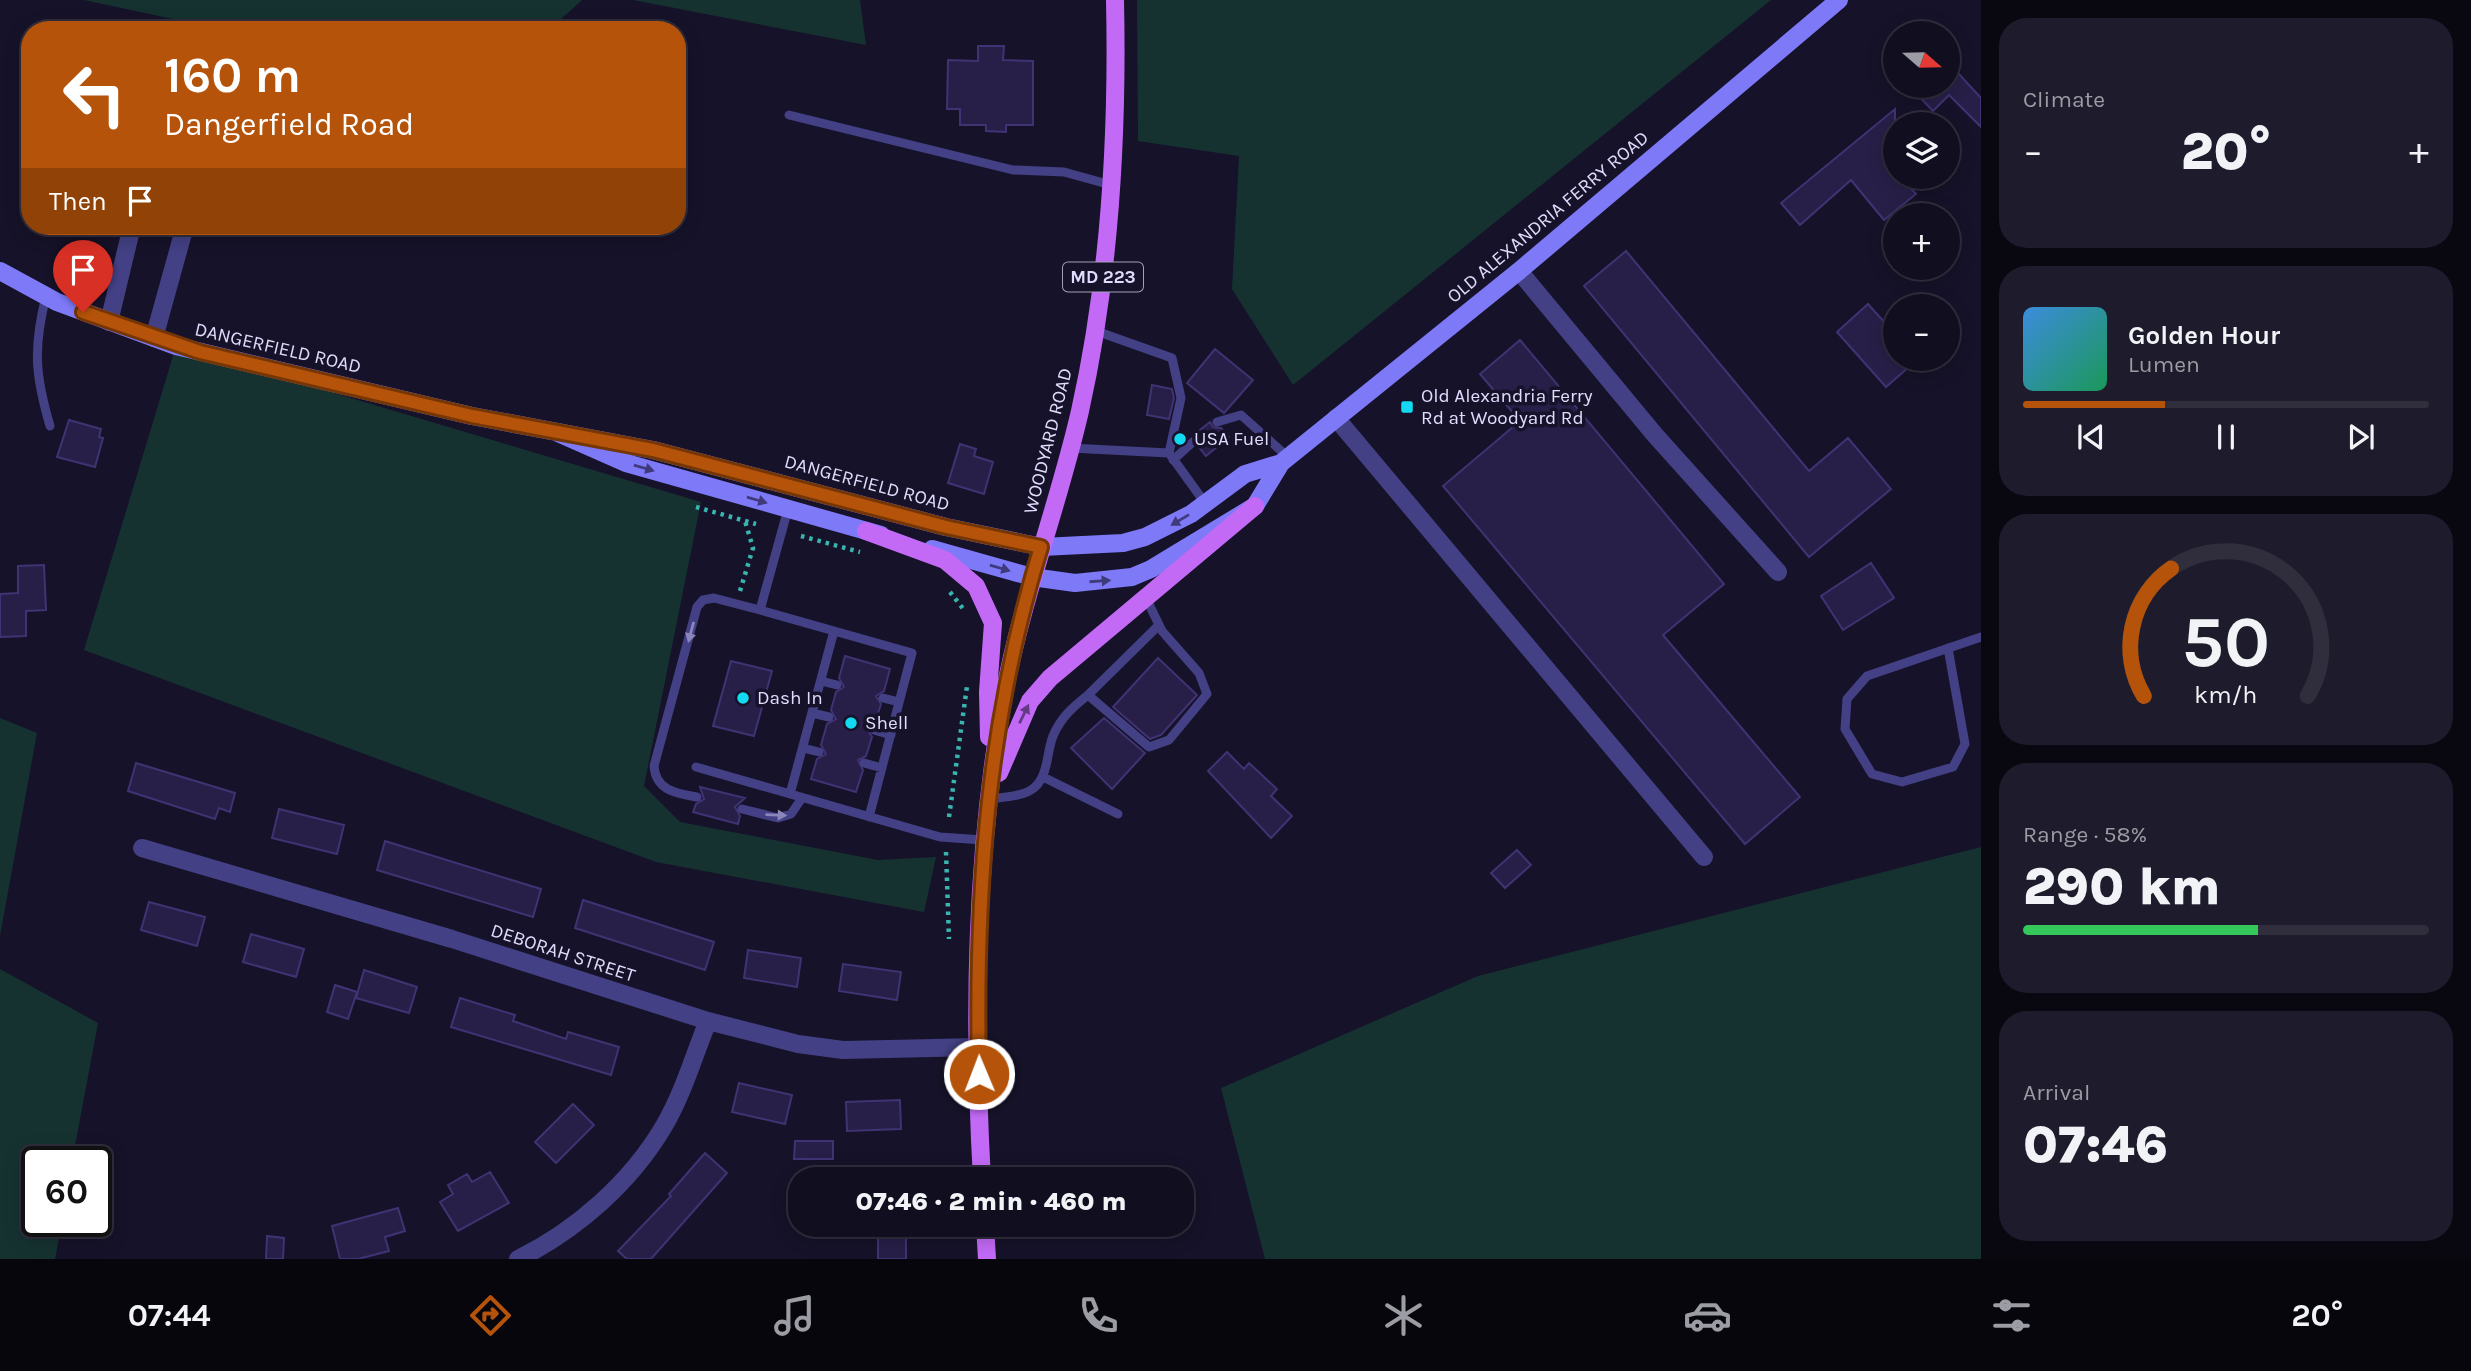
<!DOCTYPE html>
<meta charset="utf-8">
<style>
:root{--surface:#100e1f;--page:#1e1c2c;--text:#f1f3f6;--muted:#9c9ca4;--line:#302e3d;--accent:#b45309}
body{margin:0;font-family:Karla,sans-serif;background:var(--page);color:var(--text);height:100vh;display:flex;flex-direction:column;font-size:26px;white-space:nowrap}
*{box-sizing:border-box;margin:0}
p{font-size:23px;color:var(--muted)}
.icon{flex:none;width:38px;height:38px;fill:none;stroke:currentColor;stroke-width:2;stroke-linecap:round;stroke-linejoin:round}
.map{position:relative;flex:1;overflow:hidden}
.side{display:flex;flex-direction:column;gap:18px;padding:18px;background:#090811;width:490px}
.side>*{flex:none}
.banner{position:absolute;left:21px;top:21px;width:665px;height:214px;border-radius:28px;box-shadow:0 4px 18px #0003,0 0 0 2px var(--line);background:#b45309;color:#fff;overflow:hidden}
.needle{width:46px;rotate:110deg}
.controls{position:absolute;left:1883px;top:21px;display:grid;gap:14px}
.controls a{display:grid;place-items:center;width:77px;height:77px;border-radius:50%;background:var(--surface);box-shadow:0 4px 18px #0003,0 0 0 2px var(--line);font-size:35px}
.speed{position:absolute;left:21px;top:1146px;display:flex;gap:14px;font-size:35px;font-weight:700;text-align:center}
.speed>*{display:grid;place-content:center;width:91px;height:91px;border-radius:50%;background:var(--surface);box-shadow:0 4px 18px #0003,0 0 0 2px var(--line);line-height:1}
.speed .limit{border:4px solid #111;border-radius:10px;background:#fff;color:#111}
.pin{position:absolute;display:grid;place-items:center;width:60px;height:60px;color:#fff;margin:-72px -30px;border-radius:50% 50% 50% 0;rotate:-45deg;box-shadow:0 0 7px #0007}
.pin .icon{rotate:45deg}
.me{position:absolute;width:77px;margin:-38px;rotate:359deg;stroke-linejoin:round;filter:drop-shadow(0 0 5px #0008)}
.turn{display:flex;align-items:center;gap:24px;height:147px;padding:0 28px;font-size:32px}
.turn .icon{width:91px;height:91px;stroke-width:2.5}
.turn b{display:block;font-size:49px;line-height:60px}
.then{display:flex;align-items:center;height:66px;padding:0 28px;background:#0003;gap:14px;font-size:26px}
.big{font-size:52px;font-weight:800;line-height:1.1}
.side .card{flex:1;display:flex;flex-direction:column;justify-content:center;gap:10px;min-width:0;padding:0 24px;border-radius:28px;background:var(--page)}
.side .dial{align-items:center;gap:0}
.dial svg{height:182px;overflow:visible;fill:none;stroke:var(--line);stroke-width:7;stroke-linecap:round;text-anchor:middle}
.dial text{fill:var(--text);stroke:none}
.song{display:flex;align-items:center;gap:21px}
.cover{width:84px;height:84px;border-radius:10px;background:linear-gradient(135deg,hsl(210 70% 55%),hsl(150 70% 35%))}
.played{height:7px;border-radius:4px;background:linear-gradient(90deg,var(--accent) 35%,var(--line) 35%)}
.keys{display:flex;justify-content:space-around;direction:ltr}
.heat{display:flex;justify-content:space-between;align-items:center;font-size:38px;direction:ltr}
.charge{height:10px;border-radius:5px;background:linear-gradient(90deg,#34c759 58%,var(--line) 0)}
.trip{position:absolute;left:788px;top:1167px;width:406px;height:70px;border-radius:28px;background:var(--surface);box-shadow:0 4px 18px #0003,0 0 0 2px var(--line);font-weight:800;line-height:70px;text-align:center}
.tab-bar{display:flex;height:112px;justify-content:space-around;align-items:center;background:#06060c;color:var(--muted)}
.tab-bar .icon{width:49px;height:49px}
.tab-bar .on{color:var(--accent)}
.tab-bar b{font-size:32px;color:var(--text)}
main{display:flex;flex:1;min-height:0}
.map>svg:first-child{display:block}
.green{fill:#153231}
.building{fill:#281f48;stroke:#403373;stroke-width:2}
.lines{fill:none;stroke-linecap:round;stroke-linejoin:round}
.path{stroke:#38b5ae;stroke-width:4.5;stroke-dasharray:3.5 5;stroke-linecap:butt}
.lane{stroke:#434085;stroke-width:9}
.street{stroke:#434085;stroke-width:18}
.secondary{stroke:#7d79f7;stroke-width:18}
.primary{stroke:#c26af6;stroke-width:18}
.oneway{fill:#3f3b7b}
.oneway2{fill:#8a86bb}
.oneway3{fill:#633a85}
.route-casing{stroke:#753606;stroke-width:18}
.route{stroke:#b45309;stroke-width:12}
.poi-dot{fill:#14daf1;stroke:#161229;stroke-width:2.5}
.labels{text-anchor:middle;dominant-baseline:central;stroke-width:7;stroke-linejoin:round;paint-order:stroke}
.shield{fill:#161229;stroke:#a39fbd;stroke-width:2}
.shield-label{font-size:18px;font-weight:bold;fill:#e0dcfd}
.street-label{font-size:19px;fill:#e0dcfd;stroke:#161229}
.poi-label{font-size:19px;fill:#e0dcfd;stroke:#161229;text-anchor:start}
</style>
<main>
<div class="map">
<svg width="1981" height="1259" viewBox="0 0 1981 1259">
<rect width="100%" height="100%" fill="#161229"/>
<path class="green" d="M84,0H582L549,30H224Z
M633,0H860L866,45Z
M1137,0H1771L1293,385L1232,289L1239,156L1138,141Z
M176,346L701,502L644,786L680,822L878,860L936,857L924,912L656,862L84,650Z
M0,718L37,733L0,936Z
M1981,847V1259H1265L1221,1088L1478,976Z
M0,969L98,1023L72,1162H37V1222H62L55,1259H0Z"/>
<path class="building" d="M978,46H1004L1003,60L1033,61V125H1006V132L986,131V125H960V109H947L948,60L978,61Z
M1948,62L1981,98V127L1949,95L1933,111L1909,86H1948Z
M1895,109V148L1886,157L1895,154V177H1901L1916,194L1884,220L1851,180L1800,225L1781,203Z
M1626,251L1809,471L1848,438L1891,489L1809,557L1584,286Z
M1868,304L1895,334V359H1918L1886,387L1837,332Z
M1520,340L1724,584L1663,635L1800,797L1745,844L1443,486L1520,421L1480,374Z
M1215,349L1253,380L1224,413L1187,383Z
M1152,385L1172,389L1174,398L1169,419L1147,415Z
M69,420L101,429L99,437L103,438L95,467L57,457Z
M1210,422L1213,427L1221,428L1229,437L1206,456L1198,446L1200,437L1195,434Z
M960,444L976,449L974,456L993,462L984,494L948,483Z
M1871,563L1894,598L1843,630L1821,596Z
M44,565L46,610L26,611V636L0,637V594L18,593V566Z
M845,656L890,669L884,691L876,696L881,704L875,723L867,729L872,737L866,756L858,760L863,770L856,792L811,779L817,759L826,754L821,745L827,724L836,719L831,710L836,692L844,687L839,678Z
M1158,658L1197,695L1161,735L1150,739L1113,707Z
M731,661L772,671L754,736L713,726Z
M1104,718L1145,753L1112,789L1071,748Z
M1227,752L1244,769L1249,763L1277,789L1271,796L1292,816L1271,838L1208,771Z
M136,763L235,793L230,812L219,808L215,819L128,791Z
M700,787L745,798L735,807L740,816L738,824L693,812L696,804L704,799Z
M279,809L344,825L337,854L272,838Z
M385,841L541,889L533,917L377,870Z
M1517,850L1531,865L1505,888L1491,873Z
M583,900L714,942L705,970L575,928Z
M149,902L205,917L197,946L141,930Z
M251,934L304,949L296,977L243,962Z
M748,950L801,958L797,987L744,978Z
M843,964L901,972L897,1000L839,991Z
M364,970L417,987L409,1013L356,998Z
M335,985L357,992L348,1019L327,1012Z
M460,998L515,1015L513,1021L566,1039L568,1032L619,1047L611,1075L451,1027Z
M739,1083L792,1095L785,1124L732,1112Z
M900,1100L901,1129L847,1131L846,1102Z
M573,1104L594,1125L556,1163L535,1142Z
M795,1141H833V1159H794Z
M705,1153L727,1173L651,1259H627L618,1251L671,1196L669,1194Z
M490,1172L509,1203L458,1231L440,1202L453,1194L448,1185L467,1174L472,1182Z
M398,1208L405,1231L385,1237L389,1251L358,1259H340L332,1226Z
M878,1225H906V1259H878Z
M267,1236L284,1238L283,1259H266Z"/>
<g class="lines">
<path class="path" d="M696,507L756,524
M801,536L860,552
M740,591L753,548L745,521
M950,592L964,610
M949,817L967,686
M946,852L949,939"/>
<path class="lane" d="M789,115L1013,170L1064,172L1111,185
M46,296C33,348 35,375 50,426
M1096,331L1172,358L1181,398L1169,453L1205,503
M1217,422L1241,415L1288,457
M1070,448L1169,453
M1173,460L1194,441
M788,509L760,610L912,653L869,817
M1146,598L1162,631L1199,673L1207,694L1169,740L1149,747L1088,695L1159,625
M1948,648L1965,744L1953,767L1902,782L1872,774L1845,729L1847,699L1867,676L1981,637
M821,681L837,685
M883,698L899,702
M812,713L829,717
M874,730L891,735
M803,748L819,752
M864,763L882,768
M696,767L940,837L983,840
M1043,777L1118,814
M790,794L834,631
M697,797C676,793 656,791 654,766L697,607L703,600L714,598L760,610
M989,799C1002,797 1020,797 1031,790C1049,779 1046,753 1053,736C1061,717 1073,707 1088,695
M742,809L778,818L791,814L802,798"/>
<path class="street" d="M1519,271L1655,435L1778,572
M109,322L132,226
M154,338L185,226
M1336,418L1704,857
M142,848L452,939L708,1021L798,1044L843,1050L978,1047
M518,1259C577,1230 631,1182 664,1126C683,1094 694,1055 708,1021"/>
<path class="secondary" d="M0,271L57,302L176,346L472,416L653,450L946,527L1042,547L1123,543L1145,537L1191,514L1245,474L1281,463
M558,433L626,463L881,535
M932,549L1032,577L1075,583L1132,577L1151,569L1255,506L1281,463L1519,271L1839,0"/>
<path class="primary" d="M866,531L945,560L976,586L993,623L988,692L989,737
M999,773L1030,701L1050,678L1255,506
M982,1180C973,1018 975,855 1004,695C1022,598 1058,507 1080,411C1110,277 1118,138 1115,0
M985,1225L987,1259"/>
</g>
<defs><path id="oneway-solid" d="M-6-.8H1V-3.2L6.5 0L1 3.2V.8H-6Z" transform="scale(1.75)"/></defs>
<g class="oneway">
<use href="#oneway-solid" transform="translate(644 468) rotate(16)"/>
<use href="#oneway-solid" transform="translate(757 500) rotate(16)"/>
<use href="#oneway-solid" transform="translate(1180 520) rotate(149)"/>
<use href="#oneway-solid" transform="translate(1000 568) rotate(16)"/>
<use href="#oneway-solid" transform="translate(1100 581) rotate(-4)"/>
</g>
<g class="oneway2">
<use href="#oneway-solid" transform="translate(691 632) rotate(105)"/>
<use href="#oneway-solid" transform="translate(776 815) rotate(2)"/>
</g>
<use class="oneway3" href="#oneway-solid" transform="translate(1024 714) rotate(-64)"/>
<g class="lines">
<g class="route-casing">
<path id="route" d="M83,312L200,352L472,416L653,450L946,527L1041,547C987,721 975,893 979,1074"/>
</g>
<use href="#route" class="route"/>
</g>
<g class="poi-dot">
<rect x="1400" y="400" width="14" height="14" rx="3.5"/>
<circle cx="1180" cy="439" r="7"/>
<circle cx="743" cy="698" r="7"/>
<circle cx="851" cy="723" r="7"/>
</g>
<g class="labels">
<rect class="shield" x="1063" y="262.5" width="80" height="29" rx="5"/>
<g class="shield-label">
<text x="1103" y="277">MD 223</text>
</g>
<g class="street-label">
<text transform="translate(1548 217) rotate(-40)">OLD ALEXANDRIA FERRY ROAD</text>
<text transform="translate(278 348) rotate(13)">DANGERFIELD ROAD</text>
<text transform="translate(1048 441) rotate(-76)">WOODYARD ROAD</text>
<text transform="translate(867 483) rotate(15)">DANGERFIELD ROAD</text>
<text transform="translate(563 953) rotate(18)">DEBORAH STREET</text>
</g>
<g class="poi-label">
<text x="1421" y="396">Old Alexandria Ferry<tspan x="1421" dy="22">Rd at Woodyard Rd</tspan></text>
<text x="1194" y="439">USA Fuel</text>
<text x="757" y="698">Dash In</text>
<text x="865" y="723">Shell</text>
</g>
</g>
</svg>
<div class="controls">
<a><svg class="needle" viewBox="-14 -14 28 28"><path d="M0-13l5 13h-10z" fill="#e53935"/><path d="M0 13l5-13h-10z" fill="#9c9ca4"/></svg></a>
<a><svg class="icon" aria-label="layers" viewBox="0 0 24 24"><path d="M12 4l9 5-9 5-9-5zM3 14l9 5 9-5"/></svg></a>
<a>+</a>
<a>−</a>
</div>
<div class="speed"><div class="limit">60</div></div>
<div class="pin" style="left:83px;top:312px;background:#d93025"><svg class="icon" aria-label="arrive" viewBox="0 0 24 24"><path d="M6 21V4h12l-3 4 3 4H6"/></svg></div>
<svg class="me" style="left:979px;top:1074px" viewBox="-20 -20 40 40"><circle r="17" fill="#b45309" stroke="#fff" stroke-width="3"/><path d="M0-11L8 9 0 5-8 9z" fill="#fff"/></svg>
<div class="trip">07:46 · 2 min · 460 m</div>
<div class="banner">
<div class="turn"><svg class="icon" aria-label="left" viewBox="0 0 24 24"><path d="M17 20v-9H6M10 6l-5 5 5 5"/></svg><div><b>160 m</b>Dangerfield Road</div></div>
<div class="then">Then<svg class="icon" aria-label="arrive" viewBox="0 0 24 24"><path d="M6 21V4h12l-3 4 3 4H6"/></svg></div>
</div>
</div>
<section class="side">
<div class="card"><p>Climate</p>
<div class="heat"><a>−</a><b class="big">20°</b><a>+</a></div>
</div>
<div class="card">
<div class="song"><i class="cover"></i><div><b>Golden Hour</b><p>Lumen</p></div></div>
<div class="played"></div>
<div class="keys"><svg class="icon" aria-label="previous" viewBox="0 0 24 24"><path d="M18 5L8 12l10 7zM5 5v14"/></svg><svg class="icon" aria-label="pause" viewBox="0 0 24 24"><path d="M8 5v14M16 5v14"/></svg><svg class="icon" aria-label="next" viewBox="0 0 24 24"><path d="M6 5l10 7-10 7zM19 5v14"/></svg></div>
</div>
<div class="card dial"><svg viewBox="0 0 100 80">
<path d="M14 69A42 42 0 1 1 86 69"/>
<path d="M14 69A42 42 0 0 1 26 13" stroke="#b45309"/>
<text x="50" y="56" font-size="32" font-weight="700">50</text>
<text x="50" y="72" font-size="11">km/h</text>
</svg></div>
<div class="card"><p>Range · 58%</p><b class="big">290 km</b><div class="charge"></div></div>
<div class="card"><p>Arrival</p><b class="big">07:46</b></div>
</section>
</main>
<nav class="tab-bar">
<b>07:44</b>
<svg class="icon on" aria-label="directions" viewBox="0 0 24 24"><path d="M12 3l9 9-9 9-9-9zM9 14v-3h6M13 9l2 2-2 2"/></svg>
<svg class="icon" aria-label="music" viewBox="0 0 24 24"><path d="M9 18V5l10-2v13"/><circle cx="6" cy="18" r="3"/><circle cx="16" cy="16" r="3"/></svg>
<svg class="icon" aria-label="phone" viewBox="0 0 24 24"><path d="M5 4h4l2 5-3 2q2 4 5 5l2-3 5 2v4C11 20 4 13 5 4z"/></svg>
<svg class="icon" aria-label="climate" viewBox="0 0 24 24"><path d="M12 3v18M4 7l16 10M4 17L20 7"/></svg>
<svg class="icon" aria-label="car" viewBox="0 0 24 24"><path d="M5 17H2v-5l4-1 3-4h7l3 4 3 1v5h-3M9 17h6M6 11h13"/><circle cx="7" cy="17" r="2"/><circle cx="17" cy="17" r="2"/></svg>
<svg class="icon" aria-label="filters" viewBox="0 0 24 24"><path d="M4 7h16M4 17h16"/><circle cx="9" cy="7" r="2"/><circle cx="15" cy="17" r="2"/></svg>
<b>20°</b>
</nav>
